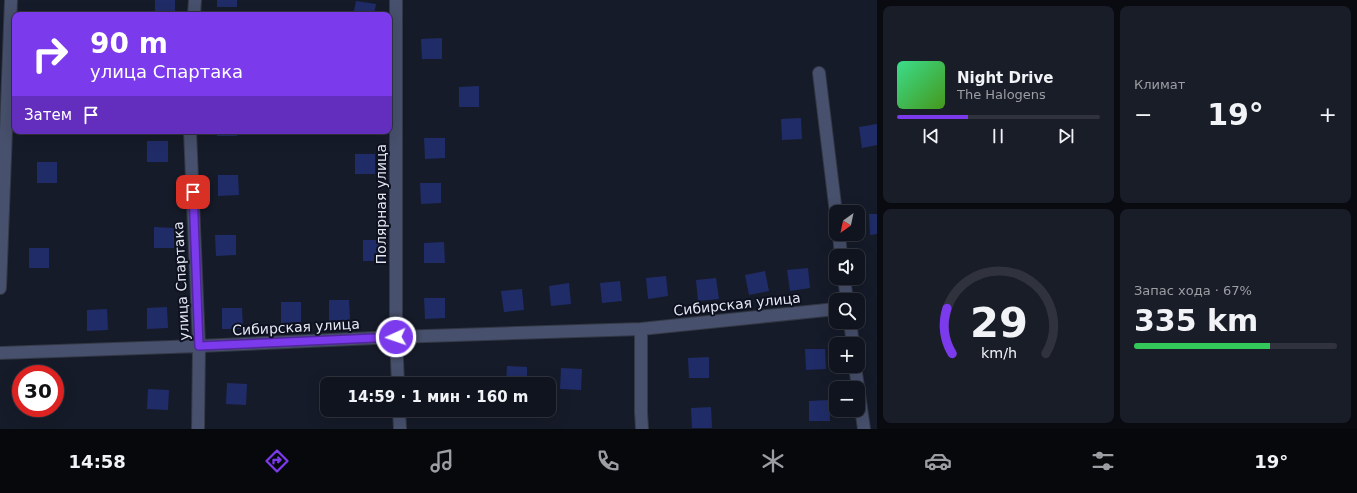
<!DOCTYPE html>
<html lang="ru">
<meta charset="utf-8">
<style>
:root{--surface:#10141f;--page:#191d28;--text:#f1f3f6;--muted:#9c9ea4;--line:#30333d;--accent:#7c3aed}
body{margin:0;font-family:"DejaVu Sans",sans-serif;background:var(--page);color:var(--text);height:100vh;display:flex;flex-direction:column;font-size:15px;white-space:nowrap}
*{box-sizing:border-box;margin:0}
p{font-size:13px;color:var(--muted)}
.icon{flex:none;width:22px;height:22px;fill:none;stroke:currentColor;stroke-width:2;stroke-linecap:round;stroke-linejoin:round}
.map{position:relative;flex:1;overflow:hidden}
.sheet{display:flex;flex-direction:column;gap:6px;padding:6px;background:#090b11;width:480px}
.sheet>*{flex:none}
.banner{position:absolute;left:12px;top:12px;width:380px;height:122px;border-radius:8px;box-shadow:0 4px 16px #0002,0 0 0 1px var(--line);background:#7c3aed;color:#fff;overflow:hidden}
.needle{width:26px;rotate:213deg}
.controls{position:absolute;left:829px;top:205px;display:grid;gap:8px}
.controls a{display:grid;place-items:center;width:36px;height:36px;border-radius:8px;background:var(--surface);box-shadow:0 4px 16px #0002,0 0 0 1px var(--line);font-size:20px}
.speed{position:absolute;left:12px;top:365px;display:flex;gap:8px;font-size:20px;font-weight:700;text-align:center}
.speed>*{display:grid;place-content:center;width:52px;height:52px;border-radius:50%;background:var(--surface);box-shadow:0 4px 16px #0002,0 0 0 1px var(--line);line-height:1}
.speed .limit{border:6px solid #d22;background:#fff;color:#111}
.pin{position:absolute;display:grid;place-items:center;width:34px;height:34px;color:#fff;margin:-17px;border-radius:8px;box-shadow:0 2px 6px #0006}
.me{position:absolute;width:44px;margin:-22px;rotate:267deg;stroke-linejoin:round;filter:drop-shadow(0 0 3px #0008)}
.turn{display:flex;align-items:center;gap:14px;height:84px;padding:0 12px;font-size:18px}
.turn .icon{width:52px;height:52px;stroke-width:2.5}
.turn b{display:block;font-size:28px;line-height:34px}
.then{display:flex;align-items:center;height:38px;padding:0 12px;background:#0003;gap:8px;font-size:15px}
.big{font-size:30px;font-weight:700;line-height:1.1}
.sheet .card{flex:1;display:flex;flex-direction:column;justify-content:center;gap:6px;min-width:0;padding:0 14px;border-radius:8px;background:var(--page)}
.sheet .dial{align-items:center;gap:0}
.dial svg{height:104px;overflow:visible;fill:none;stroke:var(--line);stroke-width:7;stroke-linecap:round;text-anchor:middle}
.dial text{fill:var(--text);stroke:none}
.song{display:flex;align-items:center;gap:12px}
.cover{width:48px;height:48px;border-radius:6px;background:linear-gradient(135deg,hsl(150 70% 55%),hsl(100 70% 35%))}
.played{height:4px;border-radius:2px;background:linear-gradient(90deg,var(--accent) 35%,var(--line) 35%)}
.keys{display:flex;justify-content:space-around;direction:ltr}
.heat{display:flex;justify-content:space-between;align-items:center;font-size:22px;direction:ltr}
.charge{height:6px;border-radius:3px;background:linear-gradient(90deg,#34c759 67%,var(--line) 0)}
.sheet .tiles{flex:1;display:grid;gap:6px;grid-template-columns:repeat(2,1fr)}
.trip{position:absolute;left:320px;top:377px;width:236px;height:40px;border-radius:8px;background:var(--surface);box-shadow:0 4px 16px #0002,0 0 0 1px var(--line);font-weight:700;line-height:40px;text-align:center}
.tab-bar{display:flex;height:64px;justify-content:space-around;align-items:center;background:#06080c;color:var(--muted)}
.tab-bar .icon{width:28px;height:28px}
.tab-bar .selected{color:var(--accent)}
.tab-bar b{font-size:18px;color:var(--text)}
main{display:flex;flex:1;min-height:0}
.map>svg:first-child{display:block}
.building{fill:#202c67}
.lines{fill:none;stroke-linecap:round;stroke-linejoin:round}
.minor-casing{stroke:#333845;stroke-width:14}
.minor{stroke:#47506c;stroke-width:12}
.route-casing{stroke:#51269a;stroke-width:10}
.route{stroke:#7c3aed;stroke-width:7}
.labels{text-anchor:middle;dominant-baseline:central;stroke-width:4;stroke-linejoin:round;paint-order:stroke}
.street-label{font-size:14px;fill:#e4e7f2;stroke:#0d1120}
</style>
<main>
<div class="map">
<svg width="877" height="429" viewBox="0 0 877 429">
<rect width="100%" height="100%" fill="#161b29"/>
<path class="building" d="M155,0H175V12L155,11Z
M217,0H237V7H217Z
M356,1L376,4L374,15H353Z
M442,38V59H422L421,39Z
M479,86V107H459V87Z
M801,118L802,139L782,140L781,119Z
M877,124V145L862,148L859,127Z
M40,131H60V134H40Z
M217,131H237V136H217Z
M424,138H445V158L425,159Z
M147,141H168V162H147Z
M355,154H375V174H355Z
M37,162H57V183H37Z
M218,175H238L239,195L218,196Z
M420,183H441V203L421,204Z
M869,214H877V234L870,235Z
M154,227L174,228V248H154Z
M215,235H236V255L216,256Z
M363,240H383V261H363Z
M444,242L445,263H424V243Z
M29,248H49V268H29Z
M808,268L810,288L790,291L787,270Z
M765,271L769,291L749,295L745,275Z
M666,276L668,296L648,299L646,278Z
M716,278L719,299L698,301L696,280Z
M620,281L622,301L602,303L600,283Z
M569,283L571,304L551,306L549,286Z
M522,289L524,310L504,312L501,291Z
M424,298H445V318L425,319Z
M329,300H349L350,320L329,321Z
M281,302H301V322L281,323Z
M167,307L168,328L147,329V308Z
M222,308H242L243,329H222Z
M107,309L108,330L87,331V310Z
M805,349H825L826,369L806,370Z
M709,357V378H689L688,358Z
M507,366L527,367V384H506Z
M561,368L582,369L581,390L560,389Z
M227,383L247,384L246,405L226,404Z
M148,389L169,390L168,410L147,409Z
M829,400L830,421H809V401Z
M711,407L712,428H692L691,408Z"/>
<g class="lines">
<g class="minor-casing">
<path id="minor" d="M396,0V337L398,384
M194,15L195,0
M819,73L836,213
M190,131L199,346L198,429
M839,234L841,256
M844,278L847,300
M0,288L11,0
M850,322L853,344
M641,329V412L642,429
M0,353L199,346L396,337L641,329L836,309
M855,366L864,429
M399,410L400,429"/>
</g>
<use href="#minor" class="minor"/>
</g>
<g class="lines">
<g class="route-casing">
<path id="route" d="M193,192L199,346L396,337"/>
</g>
<use href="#route" class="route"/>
</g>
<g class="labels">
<g class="street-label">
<text transform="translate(381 204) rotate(-90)">Полярная улица</text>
<text transform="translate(181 281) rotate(-93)">улица Спартака</text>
<text transform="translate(737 304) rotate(-6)">Сибирская улица</text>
<text transform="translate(296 327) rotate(-3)">Сибирская улица</text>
</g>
</g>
</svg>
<div class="controls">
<a><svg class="needle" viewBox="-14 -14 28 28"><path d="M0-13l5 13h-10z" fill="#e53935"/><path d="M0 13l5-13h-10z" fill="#9c9ea4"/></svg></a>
<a><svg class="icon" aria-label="sound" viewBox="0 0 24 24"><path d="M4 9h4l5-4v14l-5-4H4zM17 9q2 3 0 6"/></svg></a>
<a><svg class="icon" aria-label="search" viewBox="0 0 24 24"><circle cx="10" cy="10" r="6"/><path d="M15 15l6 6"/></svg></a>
<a>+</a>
<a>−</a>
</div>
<div class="speed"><div class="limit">30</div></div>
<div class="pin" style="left:193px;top:192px;background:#d93025"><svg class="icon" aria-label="arrive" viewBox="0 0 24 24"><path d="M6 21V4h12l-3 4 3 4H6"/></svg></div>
<svg class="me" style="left:396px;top:337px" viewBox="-20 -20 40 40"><circle r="17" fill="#7c3aed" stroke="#fff" stroke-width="3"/><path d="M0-11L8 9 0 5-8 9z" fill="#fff"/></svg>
<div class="trip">14:59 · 1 мин · 160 m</div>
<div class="banner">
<div class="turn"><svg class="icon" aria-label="right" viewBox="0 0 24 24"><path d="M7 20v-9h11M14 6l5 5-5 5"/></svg><div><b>90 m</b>улица Спартака</div></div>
<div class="then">Затем<svg class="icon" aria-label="arrive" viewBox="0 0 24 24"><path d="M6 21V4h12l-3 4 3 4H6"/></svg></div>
</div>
</div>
<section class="sheet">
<div class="tiles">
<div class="card">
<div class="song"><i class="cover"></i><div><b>Night Drive</b><p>The Halogens</p></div></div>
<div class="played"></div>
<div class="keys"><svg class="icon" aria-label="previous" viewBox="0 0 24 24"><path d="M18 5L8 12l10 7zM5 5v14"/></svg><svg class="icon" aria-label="pause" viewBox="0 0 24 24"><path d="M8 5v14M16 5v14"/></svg><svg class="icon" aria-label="next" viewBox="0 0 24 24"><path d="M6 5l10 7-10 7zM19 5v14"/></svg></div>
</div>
<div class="card"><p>Климат</p>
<div class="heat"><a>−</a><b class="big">19°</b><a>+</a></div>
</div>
<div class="card dial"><svg viewBox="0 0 100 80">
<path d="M14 69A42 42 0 1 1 86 69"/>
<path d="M14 69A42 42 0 0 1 10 34" stroke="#7c3aed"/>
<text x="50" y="56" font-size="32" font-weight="700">29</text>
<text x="50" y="72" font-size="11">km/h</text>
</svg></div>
<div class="card"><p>Запас хода · 67%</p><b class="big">335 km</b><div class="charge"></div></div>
</div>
</section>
</main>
<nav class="tab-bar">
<b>14:58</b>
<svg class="icon selected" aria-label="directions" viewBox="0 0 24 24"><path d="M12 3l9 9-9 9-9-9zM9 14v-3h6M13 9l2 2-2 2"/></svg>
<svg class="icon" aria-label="music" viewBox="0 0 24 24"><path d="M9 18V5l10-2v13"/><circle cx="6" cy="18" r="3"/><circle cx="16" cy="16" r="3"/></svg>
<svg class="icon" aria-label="phone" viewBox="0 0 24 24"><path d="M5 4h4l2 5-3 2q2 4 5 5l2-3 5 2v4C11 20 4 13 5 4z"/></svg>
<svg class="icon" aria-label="climate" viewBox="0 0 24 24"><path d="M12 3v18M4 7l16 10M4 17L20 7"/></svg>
<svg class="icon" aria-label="car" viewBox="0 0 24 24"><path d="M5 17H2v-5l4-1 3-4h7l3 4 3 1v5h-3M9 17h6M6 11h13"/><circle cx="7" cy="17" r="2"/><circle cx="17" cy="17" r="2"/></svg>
<svg class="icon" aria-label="filters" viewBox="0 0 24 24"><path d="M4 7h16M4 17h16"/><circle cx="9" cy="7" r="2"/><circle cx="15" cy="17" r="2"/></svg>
<b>19°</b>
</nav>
